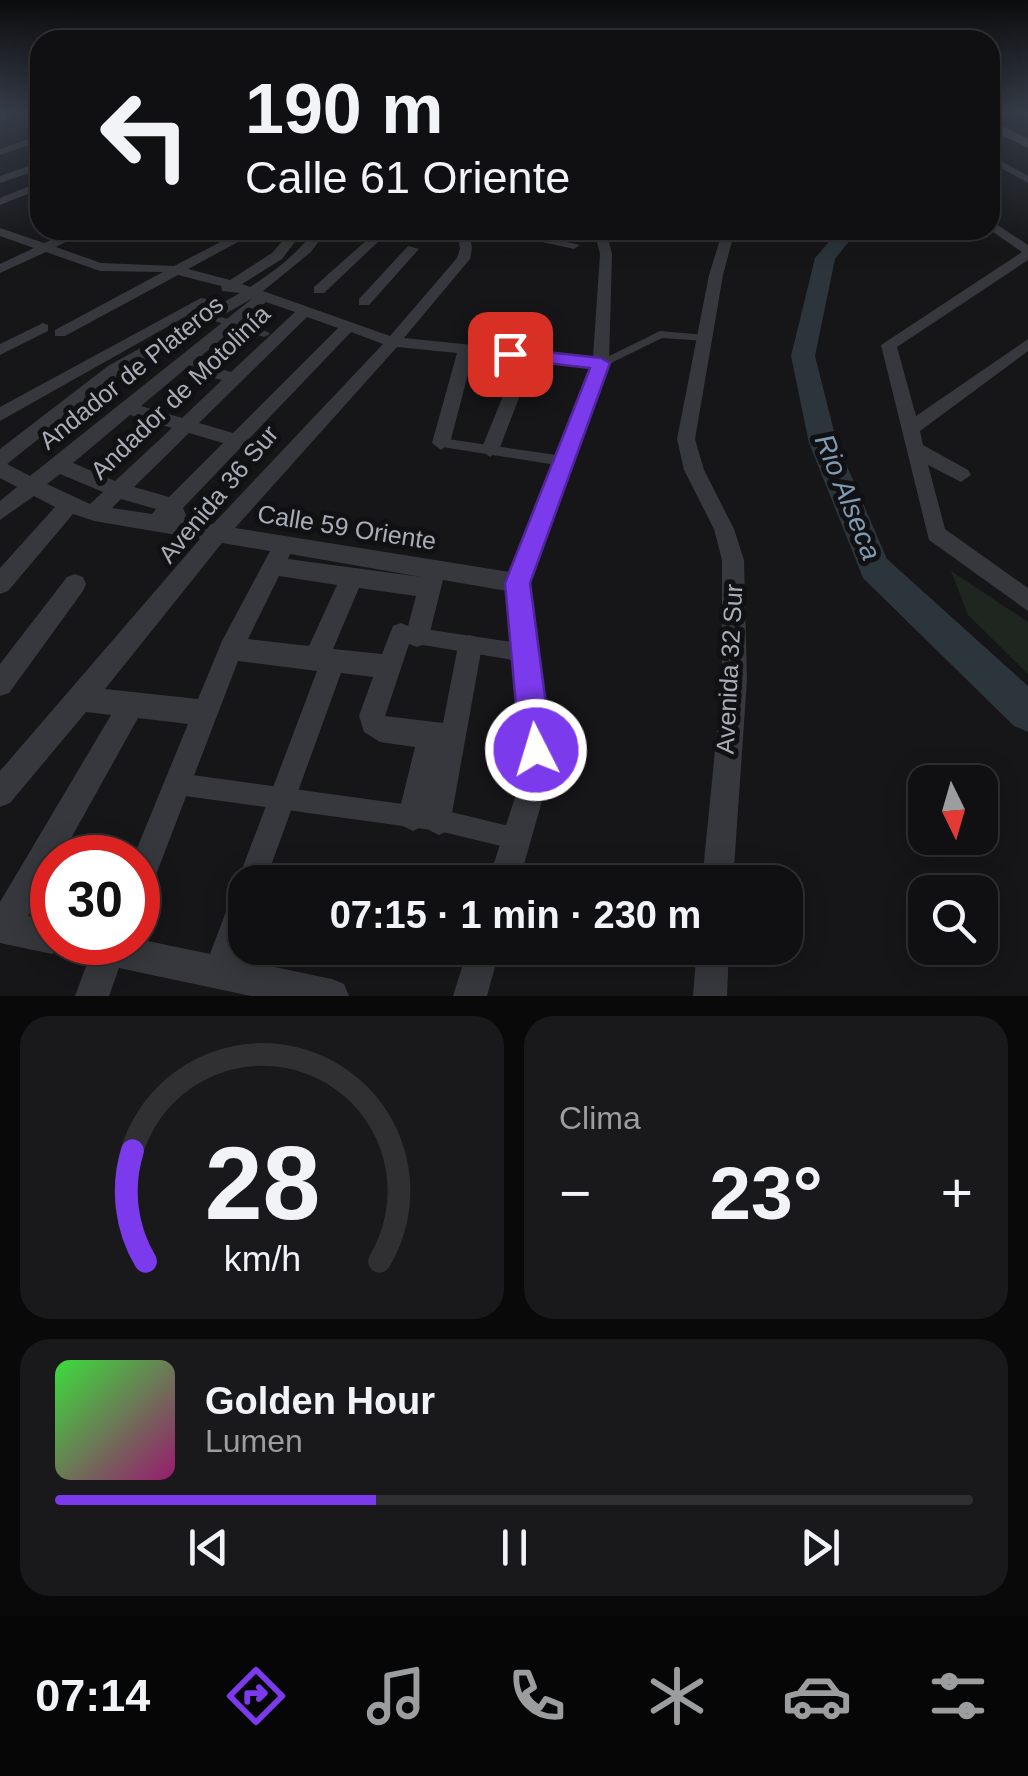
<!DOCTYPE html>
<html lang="es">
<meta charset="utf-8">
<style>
:root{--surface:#101012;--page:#19191b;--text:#f1f3f6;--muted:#9c9d9f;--line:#303032;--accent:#7c3aed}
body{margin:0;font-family:Arial,sans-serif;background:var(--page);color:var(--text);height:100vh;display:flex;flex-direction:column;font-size:38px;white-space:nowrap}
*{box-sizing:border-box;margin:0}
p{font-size:32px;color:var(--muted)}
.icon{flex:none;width:55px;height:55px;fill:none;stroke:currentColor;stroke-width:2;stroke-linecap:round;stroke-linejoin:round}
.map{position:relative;height:996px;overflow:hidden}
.details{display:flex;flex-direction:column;gap:20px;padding:20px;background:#09090a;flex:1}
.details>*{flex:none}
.top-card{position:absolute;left:30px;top:30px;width:970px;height:210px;border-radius:30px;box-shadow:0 5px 25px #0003,0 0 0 2px var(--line);background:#101012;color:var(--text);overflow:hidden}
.needle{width:65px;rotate:175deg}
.tools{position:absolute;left:908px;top:765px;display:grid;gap:20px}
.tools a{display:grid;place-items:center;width:90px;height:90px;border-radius:20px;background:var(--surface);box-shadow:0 5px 25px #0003,0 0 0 2px var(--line);font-size:50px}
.speed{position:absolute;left:30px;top:835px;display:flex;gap:20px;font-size:50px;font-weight:700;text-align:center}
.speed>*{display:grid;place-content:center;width:130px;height:130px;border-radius:50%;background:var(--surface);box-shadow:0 5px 25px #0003,0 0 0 2px var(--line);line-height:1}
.speed .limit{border:15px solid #d22;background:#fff;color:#111}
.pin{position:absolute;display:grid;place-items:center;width:85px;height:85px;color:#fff;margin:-42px;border-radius:20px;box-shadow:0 5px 15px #0006}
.me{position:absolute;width:110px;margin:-55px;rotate:355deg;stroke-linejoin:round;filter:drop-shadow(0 0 8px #0008)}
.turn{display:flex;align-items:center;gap:35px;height:210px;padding:0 50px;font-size:45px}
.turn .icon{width:130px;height:130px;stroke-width:2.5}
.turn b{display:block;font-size:70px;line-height:85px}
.big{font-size:75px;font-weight:600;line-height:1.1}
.details .widget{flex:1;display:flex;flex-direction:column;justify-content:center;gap:15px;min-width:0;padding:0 35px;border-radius:30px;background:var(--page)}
.details .dial{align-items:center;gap:0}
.dial svg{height:260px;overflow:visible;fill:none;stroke:var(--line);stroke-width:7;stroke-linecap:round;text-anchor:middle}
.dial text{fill:var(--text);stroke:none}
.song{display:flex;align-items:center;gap:30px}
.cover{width:120px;height:120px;border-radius:15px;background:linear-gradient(135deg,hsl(120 70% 55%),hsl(320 70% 35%))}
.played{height:10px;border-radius:5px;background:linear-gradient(90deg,var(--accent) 35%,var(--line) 35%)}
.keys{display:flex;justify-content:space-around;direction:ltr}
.heat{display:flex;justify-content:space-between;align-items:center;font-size:55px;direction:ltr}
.details .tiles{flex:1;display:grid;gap:20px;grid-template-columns:1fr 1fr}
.widget:last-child{grid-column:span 2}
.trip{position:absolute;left:228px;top:865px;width:575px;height:100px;border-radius:30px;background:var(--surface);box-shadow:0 5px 25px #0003,0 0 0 2px var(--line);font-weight:600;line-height:100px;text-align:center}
.menu{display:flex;height:160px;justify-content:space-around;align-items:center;background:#060607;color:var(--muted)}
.menu .icon{width:70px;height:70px}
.menu .selected{color:var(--accent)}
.menu b{font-size:45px;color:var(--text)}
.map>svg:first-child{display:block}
.green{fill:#1e261f}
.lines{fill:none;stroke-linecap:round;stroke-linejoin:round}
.river{fill:#2c353c;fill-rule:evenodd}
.pedestrian{fill:#37383d;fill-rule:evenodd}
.minor{fill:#37383d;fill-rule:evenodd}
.secondary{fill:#45474d;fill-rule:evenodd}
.route{fill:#7c3aed;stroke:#51269a;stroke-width:2.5}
.labels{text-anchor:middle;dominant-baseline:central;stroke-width:10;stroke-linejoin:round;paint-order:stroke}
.street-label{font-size:25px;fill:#a8adb8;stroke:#111113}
.water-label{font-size:28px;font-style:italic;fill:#7f9bb3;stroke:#111113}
</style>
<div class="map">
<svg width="1028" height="996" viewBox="0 0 1028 996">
<rect width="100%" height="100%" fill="#161618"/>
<path class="green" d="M951,571L1028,622V674L968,615Z"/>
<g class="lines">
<path class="river" d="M839,230H858L835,259L815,356L837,443L887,559L1028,686V732L1014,726L863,578L809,443L791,356L815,258Z"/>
<path class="pedestrian" d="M419,230H452L469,234L464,237L424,233Z
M206,312L268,332L270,334L264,337L202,317V313Z
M660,331L706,335L712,338L706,341L662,338L605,366H597L595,363Z
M441,438L563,456L570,461L563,466L436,446L434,443L436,440Z
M411,627L525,644L531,647L534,653L531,659L525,662L411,643L405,641L402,635L405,629Z
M178,773L439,809L517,828L525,831L528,839L525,847L517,850L439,831L178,795L171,791L167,784L171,777Z"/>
<path class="minor" d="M7,112H17L0,122V115Z
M40,135V141L0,155V149Z
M990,155L1028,176V183L990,162Z
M40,162V169L0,183V176Z
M40,182V189L0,205V198Z
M990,220L1028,245V260L897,347L916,416L1028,339V351L920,431L923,445L968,470L971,475L961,482L928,465L945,529L1028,588V611L929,540L881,345L1022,252L990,230Z
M0,228L44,243L73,230H89L56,247L101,263L174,266L234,235L240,239L238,242L188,269L230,280L272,253L292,230H304L282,259L242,284L250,287C275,271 297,254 315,230H327L311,252L263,291L390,336L457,258L460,248L457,230H469L472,248L470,259L404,338L593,357L600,254L594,230H606L612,254L609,363L528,583L550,750L544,794L519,882H488L516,794L522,750L507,591L443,580L429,636L425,644L417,647L409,644L385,716L443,723L458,646L461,638L470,635L479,638L482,646L449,830L439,835L429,830L425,822L423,826L413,831L403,826L398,816L415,747L380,742L364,732L359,716L373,677L341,673L265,882H245V947L241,960L332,979L344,984L349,996H251L119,968L109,996H75L88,961L63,954L62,950L52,954L0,943V902L111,715L86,712L10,803L0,807V771L200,539L94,521L73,514L8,591L0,594V568L55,507L34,496L0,520V501L17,487L0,478V449L108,366L240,293L222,291L221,286L178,275L65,336H55V330L163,272L100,271L46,252L0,273V264L34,248L0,236ZM253,298L30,476L7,464L120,374ZM266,302L295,312L231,372L194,362ZM307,317L338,328L233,433L199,423ZM351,332L383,344L213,524L184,519L186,515L183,508ZM397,347L457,353L432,443L441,450L450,443L473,355L518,359L481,450L490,457L499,450L533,361L591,367L510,572L235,528ZM184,370L222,380L182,418L141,406ZM130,415L172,428L115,481L73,463ZM189,433L223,443L169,497L134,487ZM60,474L103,492L90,504L47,484ZM121,499L156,509L152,514L112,508ZM222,543L270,551L222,641L198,699L105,689ZM290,554L422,577L288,559ZM279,576L337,585L309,646L248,639ZM359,588L416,596L408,626L401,623L393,626L382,654L333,649ZM238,661L317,671L210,954L138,939V942H52V922L28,916L52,871V858H60L138,718L188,724L133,858H138V897L149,893Z
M488,230H514L580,245L574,249Z
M723,230H735L723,275L695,439L704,470L734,529L744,560L747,680L733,882H702L722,680V560L714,529L684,470L677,439L709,275Z
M369,238L379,241L324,293H314V287Z
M408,246L419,249L369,305H359V299Z
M201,298L206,299V305L0,421V407Z
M43,323L48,325V331L0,355V344Z
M75,574L83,577L86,584L83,591L9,693L0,696V664L67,577Z
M468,948H500L487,996H453Z
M697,948H729L727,996H693Z"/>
<path class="secondary" d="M990,120L1028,139V148L990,129Z"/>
</g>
<linearGradient id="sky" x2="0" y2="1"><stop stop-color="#0c0c0d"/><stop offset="0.45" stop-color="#363c48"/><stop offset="1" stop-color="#363c48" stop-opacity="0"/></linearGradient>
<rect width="1028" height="251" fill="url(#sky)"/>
<path class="route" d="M510,348L601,358L610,363L530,583L552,750L547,761L536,766L525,761L520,750L505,583L590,368L504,358V350Z"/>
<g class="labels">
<g class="street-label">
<text transform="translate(131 372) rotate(-39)">Andador de Plateros</text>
<text transform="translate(180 392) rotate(-44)">Andador de Motolinía</text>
<text transform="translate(218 494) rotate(-50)">Avenida 36 Sur</text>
<text transform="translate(347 527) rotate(9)">Calle 59 Oriente</text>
<text transform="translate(729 669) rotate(-87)">Avenida 32 Sur</text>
</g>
<g class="water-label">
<text transform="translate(848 497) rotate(68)">Rio Alseca</text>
</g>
</g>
</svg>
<div class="tools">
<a><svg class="needle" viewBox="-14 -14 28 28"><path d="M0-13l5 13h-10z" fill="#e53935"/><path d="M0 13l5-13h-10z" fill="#9c9d9f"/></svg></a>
<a><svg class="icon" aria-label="search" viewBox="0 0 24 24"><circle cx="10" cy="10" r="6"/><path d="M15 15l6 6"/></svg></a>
</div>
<div class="speed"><div class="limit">30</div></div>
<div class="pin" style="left:510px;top:354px;background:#d93025"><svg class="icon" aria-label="arrive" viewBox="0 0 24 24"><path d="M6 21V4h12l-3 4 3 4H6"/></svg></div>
<svg class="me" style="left:536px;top:750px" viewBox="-20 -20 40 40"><circle r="17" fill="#7c3aed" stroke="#fff" stroke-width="3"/><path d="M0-11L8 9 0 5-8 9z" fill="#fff"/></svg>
<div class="trip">07:15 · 1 min · 230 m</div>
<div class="top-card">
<div class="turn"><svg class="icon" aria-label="left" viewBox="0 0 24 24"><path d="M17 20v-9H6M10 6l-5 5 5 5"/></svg><div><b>190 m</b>Calle 61 Oriente</div></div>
</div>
</div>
<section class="details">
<div class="tiles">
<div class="widget dial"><svg viewBox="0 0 100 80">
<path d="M14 69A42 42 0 1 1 86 69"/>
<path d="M14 69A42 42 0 0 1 10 35" stroke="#7c3aed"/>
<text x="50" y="56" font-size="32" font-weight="700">28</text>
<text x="50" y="72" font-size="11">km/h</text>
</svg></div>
<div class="widget"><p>Clima</p>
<div class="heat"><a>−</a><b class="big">23°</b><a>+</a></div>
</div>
<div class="widget">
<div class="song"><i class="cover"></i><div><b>Golden Hour</b><p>Lumen</p></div></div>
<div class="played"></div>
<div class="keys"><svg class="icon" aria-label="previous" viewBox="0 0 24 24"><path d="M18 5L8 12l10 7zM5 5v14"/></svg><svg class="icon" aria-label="pause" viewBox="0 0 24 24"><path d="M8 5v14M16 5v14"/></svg><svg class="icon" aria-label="next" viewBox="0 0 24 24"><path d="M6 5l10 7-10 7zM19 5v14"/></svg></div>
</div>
</div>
</section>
<nav class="menu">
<b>07:14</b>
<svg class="icon selected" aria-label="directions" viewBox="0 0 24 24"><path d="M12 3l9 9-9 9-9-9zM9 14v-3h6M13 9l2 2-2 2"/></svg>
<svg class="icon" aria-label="music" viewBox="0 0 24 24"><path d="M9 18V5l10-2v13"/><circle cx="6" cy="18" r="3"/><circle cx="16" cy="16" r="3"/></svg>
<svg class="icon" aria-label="phone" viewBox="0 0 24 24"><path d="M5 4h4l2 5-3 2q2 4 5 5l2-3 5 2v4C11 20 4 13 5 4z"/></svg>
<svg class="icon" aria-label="climate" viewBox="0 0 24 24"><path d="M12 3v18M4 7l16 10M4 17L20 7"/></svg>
<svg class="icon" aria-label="car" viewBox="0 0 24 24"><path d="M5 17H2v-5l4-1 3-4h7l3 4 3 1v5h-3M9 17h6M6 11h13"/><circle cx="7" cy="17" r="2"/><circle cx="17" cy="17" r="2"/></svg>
<svg class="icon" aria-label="filters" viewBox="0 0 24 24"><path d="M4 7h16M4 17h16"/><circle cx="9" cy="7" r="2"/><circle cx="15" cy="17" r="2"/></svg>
</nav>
